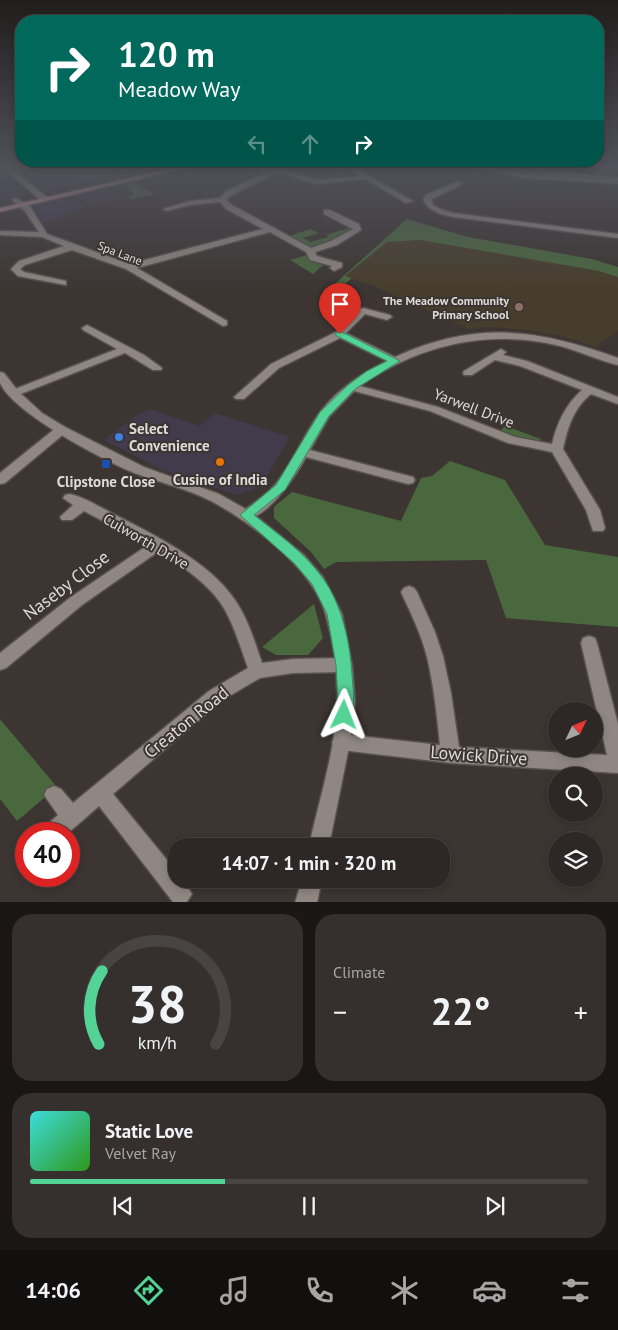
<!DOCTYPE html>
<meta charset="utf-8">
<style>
:root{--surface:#2d2826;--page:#35302e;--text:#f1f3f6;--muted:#a7a6a7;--line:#484443;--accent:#54d396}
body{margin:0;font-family:"PT Sans",sans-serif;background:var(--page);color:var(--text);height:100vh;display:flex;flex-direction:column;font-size:19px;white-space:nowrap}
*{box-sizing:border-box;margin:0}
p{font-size:16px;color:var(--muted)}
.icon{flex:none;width:28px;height:28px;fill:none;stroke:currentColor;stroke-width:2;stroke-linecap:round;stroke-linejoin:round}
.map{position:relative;height:902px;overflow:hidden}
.drawer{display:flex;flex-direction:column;gap:12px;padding:12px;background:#191615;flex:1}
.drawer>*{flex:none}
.guide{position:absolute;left:15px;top:15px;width:589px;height:152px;border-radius:20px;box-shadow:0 2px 8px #0003,0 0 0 1px var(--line);background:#00695c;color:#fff;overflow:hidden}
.needle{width:32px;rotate:47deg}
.controls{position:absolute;left:548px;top:702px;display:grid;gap:10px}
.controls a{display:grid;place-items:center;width:55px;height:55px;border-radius:50%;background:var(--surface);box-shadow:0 2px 8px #0003,0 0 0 1px var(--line);font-size:25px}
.speed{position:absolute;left:15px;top:822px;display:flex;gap:10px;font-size:25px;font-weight:700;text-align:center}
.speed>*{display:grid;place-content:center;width:65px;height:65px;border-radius:50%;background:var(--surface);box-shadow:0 2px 8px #0003,0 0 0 1px var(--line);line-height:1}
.speed .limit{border:8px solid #d22;background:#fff;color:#111}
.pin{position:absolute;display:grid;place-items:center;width:42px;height:42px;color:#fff;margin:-51px -21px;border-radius:50% 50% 50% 0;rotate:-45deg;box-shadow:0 0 5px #0007}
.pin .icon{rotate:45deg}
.me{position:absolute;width:55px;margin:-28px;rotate:2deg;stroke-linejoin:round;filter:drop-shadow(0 0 4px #0008)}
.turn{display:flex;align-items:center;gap:18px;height:105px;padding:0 20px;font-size:22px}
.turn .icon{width:65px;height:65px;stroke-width:2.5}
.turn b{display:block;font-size:35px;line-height:42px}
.lanes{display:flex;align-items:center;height:48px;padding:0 20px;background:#0003;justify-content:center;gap:25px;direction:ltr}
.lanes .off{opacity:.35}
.big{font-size:38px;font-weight:600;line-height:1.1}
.drawer .tile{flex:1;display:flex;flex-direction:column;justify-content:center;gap:8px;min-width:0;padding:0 18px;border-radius:20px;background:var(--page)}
.drawer .dial{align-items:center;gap:0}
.dial svg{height:130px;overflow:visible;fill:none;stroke:var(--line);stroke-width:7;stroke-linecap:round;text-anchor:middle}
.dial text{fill:var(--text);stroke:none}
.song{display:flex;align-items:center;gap:15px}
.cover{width:60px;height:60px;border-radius:8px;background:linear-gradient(135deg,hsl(180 70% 55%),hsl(110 70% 35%))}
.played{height:5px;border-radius:2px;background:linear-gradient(90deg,var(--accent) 35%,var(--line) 35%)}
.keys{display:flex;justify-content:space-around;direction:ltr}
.heat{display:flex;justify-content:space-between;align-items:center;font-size:28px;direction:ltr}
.drawer .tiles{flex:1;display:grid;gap:12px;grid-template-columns:1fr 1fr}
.tile:last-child{grid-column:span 2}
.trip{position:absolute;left:168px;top:838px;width:282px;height:50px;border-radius:20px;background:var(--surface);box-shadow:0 2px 8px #0003,0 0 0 1px var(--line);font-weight:600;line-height:50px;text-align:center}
.dock{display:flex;height:80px;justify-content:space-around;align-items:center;background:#12100f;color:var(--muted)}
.dock .icon{width:35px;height:35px}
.dock .on{color:var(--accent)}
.dock b{font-size:22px;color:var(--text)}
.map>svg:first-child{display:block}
.commercial{fill:#423b4b}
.education{fill:#473d2c}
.green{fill:#4a683e}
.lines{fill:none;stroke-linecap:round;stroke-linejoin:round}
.street-casing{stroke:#58514e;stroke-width:3}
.secondary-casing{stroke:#58514e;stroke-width:3}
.primary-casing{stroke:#58514e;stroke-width:3}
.street{fill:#908783;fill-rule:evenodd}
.secondary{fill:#908783;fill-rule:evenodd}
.primary{fill:#c69494;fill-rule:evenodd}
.route{fill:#54d396;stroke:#378962}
.education-dot{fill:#8d6e63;stroke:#3c3532;stroke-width:2}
.shop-dot{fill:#3f7fe0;stroke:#3c3532;stroke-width:2}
.food-dot{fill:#e8710a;stroke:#3c3532;stroke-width:2}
.transit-dot{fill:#1a4fb4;stroke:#3c3532;stroke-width:2}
.labels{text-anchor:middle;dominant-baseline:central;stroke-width:4;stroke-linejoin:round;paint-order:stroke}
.far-street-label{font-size:12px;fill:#dfdad8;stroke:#3c3532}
.far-poi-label{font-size:12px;font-weight:bold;fill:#dfdad8;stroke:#3c3532;text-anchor:end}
.street-label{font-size:15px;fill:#dfdad8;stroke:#3c3532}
.poi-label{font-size:15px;font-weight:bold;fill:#dfdad8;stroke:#3c3532}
.near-street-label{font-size:18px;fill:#dfdad8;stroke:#3c3532}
</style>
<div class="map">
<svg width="618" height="903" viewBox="0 0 618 903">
<rect width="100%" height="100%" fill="#3c3532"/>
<path class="commercial" d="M13,166H156L44,191Z
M0,174H2L26,192L22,196L0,201Z
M107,187L122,198L91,205L74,195Z
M61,198L86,207L64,213L67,216L43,222L34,210L35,206Z
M150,409L200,426L215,413L290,437L266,478L253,490L236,495L162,470L104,440L134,417Z"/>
<path class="education" d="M420,240L599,271L618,277V331L596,347L565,337L529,330L488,327L468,329L376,287L345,276L387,242Z"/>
<path class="green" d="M133,182L155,194L132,199L128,196L135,194L125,187L129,186L125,183Z
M407,219L468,237L592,259L618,267V277L599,271L420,240L387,242L345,276L352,278L334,293L341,301L351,305L344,308L352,313L345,321L320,297Z
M356,226L357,230L310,251L284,238L310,229L319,233L303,238L310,242L329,237L326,235Z
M307,255L311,260L324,264L313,274L290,260Z
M505,426L541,439L536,443L500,431Z
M450,461L505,480L545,545L618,557V627L506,618L486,560L336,562L324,569L311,552L274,518V507L292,492L401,521L421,478L432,476Z
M314,604L323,638L308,655H276L262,647Z
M0,719L57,787L17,821L0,799Z"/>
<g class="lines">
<g class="street-casing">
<path id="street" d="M2,166H9L47,197V201H41Z
M246,166L278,168L316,180L359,176L344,166H352L413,201L406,203L365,179L315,184L278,172L232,195L226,200L232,205L311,248L331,241L353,229L324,214V210H330L359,224L361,230L337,245L315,252L317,256L342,263V267L334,271L330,268L332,266L310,260L306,252L270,232L137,268L227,321V325L223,326L126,269L72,250L25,265L20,269L24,272L66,281V285L18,276L11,269L19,261L64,246L42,237L0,235V231L39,232L24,210L12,200L16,198L30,206L47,234L129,264L263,229L226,209L220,202L190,205L167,211L163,209L190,201L220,198L226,191L270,171Z
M509,169L618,177V181L507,172L506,171Z
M458,181L462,183L461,185L432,199L433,205L443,210L453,213L618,234V238L453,217C440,214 429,212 423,199L426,195Z
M363,308L390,315L392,317L387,320L365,314L346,333L395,357C477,320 536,329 618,358V365C597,360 577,350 556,345C487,329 418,345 360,386L438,407L515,437L552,444C557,423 565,405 582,390L520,366L495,360L472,375H464L463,373L464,371L501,349L506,352L503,355L527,361L618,397V404L591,394C573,409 568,427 563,449L600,510L605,528L603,531H593L586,510L552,452L508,443L430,411L354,391L329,417L310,450L413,477L415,480L413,483L408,484L306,457C297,474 264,525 241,518L239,515L241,512C253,504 265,496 274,486C293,464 303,435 321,411C338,389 362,373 387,361L340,338L279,368L244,399H236L234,397L271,364L336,332L360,309Z
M87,325L144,355L162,368L161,370H153L125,353L18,395H10L8,393L10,391L117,349L83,330L82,328Z
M61,426L65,427L67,430L65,433L5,483L0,484V473L57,427Z
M70,494C83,497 96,505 108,511C150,533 208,560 235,600C248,619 255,642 262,663L293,659L344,658L350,660L352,665L350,670L344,672L293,673L260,678L221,701L113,794L176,871V879H182L192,894L186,903L173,902L99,806L67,834H41L44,827L58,815L44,795L47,789L54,786L61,789L73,803L209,691L248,668C241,649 235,628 225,610C211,585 182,566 159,551L82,605L6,668L0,670V653L71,597L148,545L84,511L72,520H62L60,517L73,505L63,498L65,495Z
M409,586L414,588L417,592L435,632L443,656L451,693L459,747L607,755L581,643L583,638L589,636L595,638L597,643L618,724V773L451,763L341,750L335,748L332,742L335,736L341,734L440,745C437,716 434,686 427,657C421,634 411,613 401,592L404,588Z"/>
</g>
<g class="secondary-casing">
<path id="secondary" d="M471,166H484L523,174L618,180V184L523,178Z
M0,372L4,373L18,391L42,413L65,427L144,467L219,494L251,512L304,555L323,577L342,614L352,665L355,702L350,742L329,846H309C319,800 336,749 337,702C338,674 334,643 326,616C315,570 252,523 211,501C188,489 161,483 137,474C106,462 13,413 0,383C0,380 0,375 0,372Z
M302,879H322L317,903H295Z"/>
</g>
<g class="primary-casing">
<path id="primary" d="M182,166H194L0,212V208Z"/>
</g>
<use href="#street" class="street"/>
<use href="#secondary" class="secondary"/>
<use href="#primary" class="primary"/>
</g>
<linearGradient id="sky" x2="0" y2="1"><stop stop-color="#211d1c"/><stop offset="0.57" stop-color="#50515a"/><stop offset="1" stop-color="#50515a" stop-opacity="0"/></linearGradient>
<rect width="618" height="292" fill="url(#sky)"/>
<path class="route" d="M340,331L400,361L355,389L329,416L285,490L254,515C278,534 304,552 322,577C342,604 350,642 352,675C353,690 356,707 350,720L344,722L339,720L336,715L338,702L336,665L327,614L312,584L294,563L240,515L276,485L320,412L348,385L367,371L387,361L337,336L335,334Z"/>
<circle class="education-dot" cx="519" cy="307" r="5"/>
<circle class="shop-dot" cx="119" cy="437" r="5"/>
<circle class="food-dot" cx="220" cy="462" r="5"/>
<rect class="transit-dot" x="101" y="459" width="10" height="10" rx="2.5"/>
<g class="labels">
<g class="far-street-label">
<text transform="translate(120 253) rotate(21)">Spa Lane</text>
</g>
<g class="far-poi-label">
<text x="509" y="300">The Meadow Community<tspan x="509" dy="14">Primary School</tspan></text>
</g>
<g class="street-label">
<text transform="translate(474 408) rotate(21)">Yarwell Drive</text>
<text transform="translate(146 541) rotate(30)">Culworth Drive</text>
</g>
<g class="poi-label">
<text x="129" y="428" text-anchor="start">Select<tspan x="129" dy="17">Convenience</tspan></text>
<text x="220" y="479">Cusine of India</text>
<text x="106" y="481">Clipstone Close</text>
</g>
<g class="near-street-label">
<text transform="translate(66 585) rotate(-37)">Naseby Close</text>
<text transform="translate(186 722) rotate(-39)">Creaton Road</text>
<text transform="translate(479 755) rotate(4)">Lowick Drive</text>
</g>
</g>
</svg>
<div class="controls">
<a><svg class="needle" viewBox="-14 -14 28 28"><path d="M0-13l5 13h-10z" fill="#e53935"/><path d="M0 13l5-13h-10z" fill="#a7a6a7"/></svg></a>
<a><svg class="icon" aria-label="search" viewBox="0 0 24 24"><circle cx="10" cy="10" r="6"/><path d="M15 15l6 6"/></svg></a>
<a><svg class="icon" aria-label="layers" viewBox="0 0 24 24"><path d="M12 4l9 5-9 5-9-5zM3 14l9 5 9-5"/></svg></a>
</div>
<div class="speed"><div class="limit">40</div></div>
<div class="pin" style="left:340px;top:334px;background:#d93025"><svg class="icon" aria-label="arrive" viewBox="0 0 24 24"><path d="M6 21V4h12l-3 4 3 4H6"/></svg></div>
<svg class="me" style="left:344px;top:715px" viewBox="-20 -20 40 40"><path d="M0-17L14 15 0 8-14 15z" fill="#54d396" stroke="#fff" stroke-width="4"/></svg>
<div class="trip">14:07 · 1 min · 320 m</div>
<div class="guide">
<div class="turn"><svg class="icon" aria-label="right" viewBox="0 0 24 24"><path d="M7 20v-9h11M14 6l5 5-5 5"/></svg><div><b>120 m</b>Meadow Way</div></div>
<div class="lanes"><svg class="icon off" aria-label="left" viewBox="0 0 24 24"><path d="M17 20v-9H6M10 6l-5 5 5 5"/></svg><svg class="icon off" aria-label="ahead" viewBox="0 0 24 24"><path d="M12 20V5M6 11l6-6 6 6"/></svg><svg class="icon" aria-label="right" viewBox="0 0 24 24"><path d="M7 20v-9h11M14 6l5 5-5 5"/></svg></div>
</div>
</div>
<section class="drawer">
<div class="tiles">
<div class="tile dial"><svg viewBox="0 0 100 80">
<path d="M14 69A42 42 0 1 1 86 69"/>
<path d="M14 69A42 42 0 0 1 16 24" stroke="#54d396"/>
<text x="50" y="56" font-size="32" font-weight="700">38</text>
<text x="50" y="72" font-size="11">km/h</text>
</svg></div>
<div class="tile"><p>Climate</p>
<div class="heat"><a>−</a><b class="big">22°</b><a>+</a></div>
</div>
<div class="tile">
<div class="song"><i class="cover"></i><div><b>Static Love</b><p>Velvet Ray</p></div></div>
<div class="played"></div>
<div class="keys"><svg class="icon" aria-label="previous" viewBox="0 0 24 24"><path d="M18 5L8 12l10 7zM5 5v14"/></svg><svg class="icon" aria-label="pause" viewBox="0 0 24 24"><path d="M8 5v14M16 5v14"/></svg><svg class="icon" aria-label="next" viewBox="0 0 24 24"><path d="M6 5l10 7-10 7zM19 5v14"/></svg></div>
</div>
</div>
</section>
<nav class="dock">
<b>14:06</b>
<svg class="icon on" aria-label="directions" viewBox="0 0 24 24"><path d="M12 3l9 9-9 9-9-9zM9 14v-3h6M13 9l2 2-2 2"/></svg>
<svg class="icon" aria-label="music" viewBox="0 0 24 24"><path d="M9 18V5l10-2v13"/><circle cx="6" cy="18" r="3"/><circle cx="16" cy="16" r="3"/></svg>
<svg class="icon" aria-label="phone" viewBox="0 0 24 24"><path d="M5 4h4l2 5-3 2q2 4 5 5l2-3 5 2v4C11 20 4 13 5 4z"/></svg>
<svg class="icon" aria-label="climate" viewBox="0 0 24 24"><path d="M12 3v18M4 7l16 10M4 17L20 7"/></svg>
<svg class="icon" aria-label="car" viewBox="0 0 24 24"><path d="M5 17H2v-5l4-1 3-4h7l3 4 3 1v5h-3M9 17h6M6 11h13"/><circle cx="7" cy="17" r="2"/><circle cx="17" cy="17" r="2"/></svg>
<svg class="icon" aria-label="filters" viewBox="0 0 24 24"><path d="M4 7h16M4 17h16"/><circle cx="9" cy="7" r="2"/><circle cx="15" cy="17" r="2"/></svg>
</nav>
